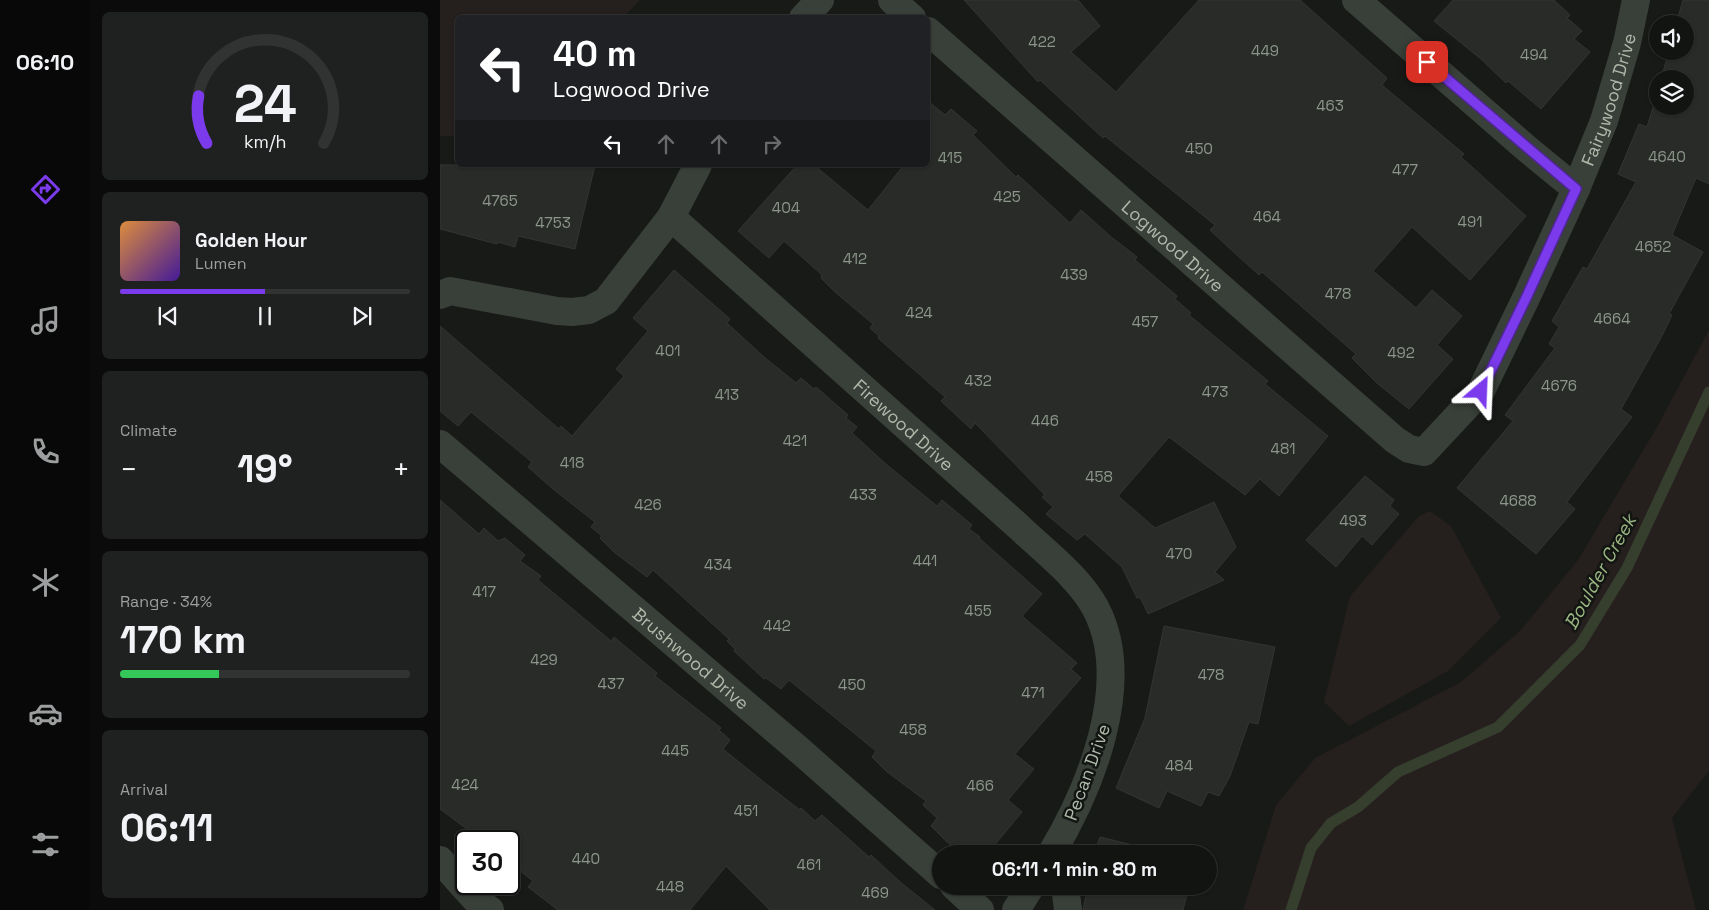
<!DOCTYPE html>
<meta charset="utf-8">
<style>
:root{--surface:#121412;--page:#1f2120;--text:#f1f3f6;--muted:#9c9e9f;--line:#313332;--accent:#7c3aed}
body{margin:0;font-family:"Space Grotesk",sans-serif;background:var(--page);color:var(--text);height:100vh;display:flex;flex-direction:column;font-size:19px;white-space:nowrap}
*{box-sizing:border-box;margin:0}
p{font-size:16px;color:var(--muted)}
.icon{flex:none;width:28px;height:28px;fill:none;stroke:currentColor;stroke-width:2;stroke-linecap:round;stroke-linejoin:round}
.map{position:relative;flex:1;overflow:hidden}
.drawer{display:flex;flex-direction:column;gap:12px;padding:12px;background:#0a0b0a;width:350px}
.drawer>*{flex:none}
.top-card{position:absolute;left:15px;top:15px;width:475px;height:152px;border-radius:8px;box-shadow:0 1px 4px #0004,0 0 0 1px var(--line);background:#202124;color:#fff;overflow:hidden}
.fabs{position:absolute;left:1209px;top:15px;display:grid;gap:10px}
.fabs a{display:grid;place-items:center;width:45px;height:45px;border-radius:50%;background:var(--surface);box-shadow:0 1px 4px #0004,0 0 0 1px var(--line);font-size:25px}
.speed{position:absolute;left:15px;top:830px;display:flex;gap:10px;font-size:25px;font-weight:700;text-align:center}
.speed>*{display:grid;place-content:center;width:65px;height:65px;border-radius:50%;background:var(--surface);box-shadow:0 1px 4px #0004,0 0 0 1px var(--line);line-height:1}
.speed .limit{border:2px solid #111;border-radius:8px;background:#fff;color:#111}
.pin{position:absolute;display:grid;place-items:center;width:42px;height:42px;color:#fff;margin:-21px;border-radius:10px;box-shadow:0 2px 8px #0006}
.me{position:absolute;width:55px;margin:-28px;rotate:26deg;stroke-linejoin:round;filter:drop-shadow(0 0 4px #0008)}
.turn{display:flex;align-items:center;gap:18px;height:105px;padding:0 15px;font-size:22px}
.turn .icon{width:65px;height:65px;stroke-width:2.5}
.turn b{display:block;font-size:35px;line-height:42px}
.lanes{display:flex;align-items:center;height:48px;padding:0 15px;background:#0003;justify-content:center;gap:25px;direction:ltr}
.lanes .off{opacity:.35}
.big{font-size:38px;font-weight:700;line-height:1.1}
.drawer .widget{flex:1;display:flex;flex-direction:column;justify-content:center;gap:8px;min-width:0;padding:0 18px;border-radius:8px;background:var(--page)}
.drawer .dial{align-items:center;gap:0}
.dial svg{height:130px;overflow:visible;fill:none;stroke:var(--line);stroke-width:7;stroke-linecap:round;text-anchor:middle}
.dial text{fill:var(--text);stroke:none}
.song{display:flex;align-items:center;gap:15px}
.cover{width:60px;height:60px;border-radius:8px;background:linear-gradient(135deg,hsl(30 70% 55%),hsl(260 70% 35%))}
.played{height:5px;border-radius:2px;background:linear-gradient(90deg,var(--accent) 50%,var(--line) 50%)}
.keys{display:flex;justify-content:space-around;direction:ltr}
.heat{display:flex;justify-content:space-between;align-items:center;font-size:28px;direction:ltr}
.charge{height:8px;border-radius:4px;background:linear-gradient(90deg,#34c759 34%,var(--line) 0)}
.trip{position:absolute;left:492px;top:845px;width:285px;height:50px;border-radius:25px;background:var(--surface);box-shadow:0 1px 4px #0004,0 0 0 1px var(--line);font-weight:700;line-height:50px;text-align:center}
main{display:flex;flex:1;min-height:0}
.dock{display:flex;flex-direction:column;width:90px;justify-content:space-around;align-items:center;background:#070807;color:var(--muted)}
.dock .icon{width:35px;height:35px}
.dock .current{color:var(--accent)}
.dock b{font-size:22px;color:var(--text)}
.map>svg:first-child{display:block}
.green{fill:#251f1e}
.lines{fill:none;stroke-linecap:round;stroke-linejoin:round}
.stream{stroke:#363e2e;stroke-width:11}
.building{fill:#282b28;stroke:#323632}
.minor{stroke:#393f39;stroke-width:28}
.route-casing{stroke:#51269a;stroke-width:12}
.route{stroke:#7c3aed;stroke-width:9}
.labels{text-anchor:middle;dominant-baseline:central;stroke-width:5;stroke-linejoin:round;paint-order:stroke}
.number-label{font-size:15px;fill:#8c968a}
.street-label{font-size:18px;fill:#aebaaa;stroke:#131513}
.water-label{font-size:19px;font-style:italic;fill:#9ab581;stroke:#131513}
</style>
<main>
<nav class="dock">
<b>06:10</b>
<svg class="icon current" aria-label="directions" viewBox="0 0 24 24"><path d="M12 3l9 9-9 9-9-9zM9 14v-3h6M13 9l2 2-2 2"/></svg>
<svg class="icon" aria-label="music" viewBox="0 0 24 24"><path d="M9 18V5l10-2v13"/><circle cx="6" cy="18" r="3"/><circle cx="16" cy="16" r="3"/></svg>
<svg class="icon" aria-label="phone" viewBox="0 0 24 24"><path d="M5 4h4l2 5-3 2q2 4 5 5l2-3 5 2v4C11 20 4 13 5 4z"/></svg>
<svg class="icon" aria-label="climate" viewBox="0 0 24 24"><path d="M12 3v18M4 7l16 10M4 17L20 7"/></svg>
<svg class="icon" aria-label="car" viewBox="0 0 24 24"><path d="M5 17H2v-5l4-1 3-4h7l3 4 3 1v5h-3M9 17h6M6 11h13"/><circle cx="7" cy="17" r="2"/><circle cx="17" cy="17" r="2"/></svg>
<svg class="icon" aria-label="filters" viewBox="0 0 24 24"><path d="M4 7h16M4 17h16"/><circle cx="9" cy="7" r="2"/><circle cx="15" cy="17" r="2"/></svg>
</nav>
<section class="drawer">
<div class="widget dial"><svg viewBox="0 0 100 80">
<path d="M14 69A42 42 0 1 1 86 69"/>
<path d="M14 69A42 42 0 0 1 9 40" stroke="#7c3aed"/>
<text x="50" y="56" font-size="32" font-weight="700">24</text>
<text x="50" y="72" font-size="11">km/h</text>
</svg></div>
<div class="widget">
<div class="song"><i class="cover"></i><div><b>Golden Hour</b><p>Lumen</p></div></div>
<div class="played"></div>
<div class="keys"><svg class="icon" aria-label="previous" viewBox="0 0 24 24"><path d="M18 5L8 12l10 7zM5 5v14"/></svg><svg class="icon" aria-label="pause" viewBox="0 0 24 24"><path d="M8 5v14M16 5v14"/></svg><svg class="icon" aria-label="next" viewBox="0 0 24 24"><path d="M6 5l10 7-10 7zM19 5v14"/></svg></div>
</div>
<div class="widget"><p>Climate</p>
<div class="heat"><a>−</a><b class="big">19°</b><a>+</a></div>
</div>
<div class="widget"><p>Range · 34%</p><b class="big">170 km</b><div class="charge"></div></div>
<div class="widget"><p>Arrival</p><b class="big">06:11</b></div>
</section>
<div class="map">
<svg width="1269" height="910" viewBox="0 0 1269 910">
<rect width="100%" height="100%" fill="#181a18"/>
<path class="green" d="M0,0H200L184,17L18,18L17,136H0Z
M1269,330V771L1232,818L1256,910H803L836,805L875,758L1021,682L1081,630L1138,560L1217,427Z
M990,511L1011,526L1061,618L1008,671L909,726L884,702L910,596L979,516Z"/>
<g class="lines">
<path class="stream" d="M851,910L871,848L891,823L918,807L958,772L1058,727L1140,645L1187,568L1269,392"/>
</g>
<path class="building" d="M524,0H638L660,26L631,52L676,92L759,0H860L947,78L942,85L1024,154L1021,157L1086,216L1030,280L972,227L933,271L976,308L992,290L1022,316L997,345L1013,359L969,409L937,383L912,358L916,354L822,272L819,275L787,246L770,230L775,225L665,136L663,138L600,80L598,82Z
M1013,0H1114L1130,15L1127,18L1142,31L1134,39L1150,52L1101,109L1068,81L1066,83L1041,59L994,21Z
M1243,0H1269V184L1256,178L1232,235L1263,252L1229,314L1232,315L1223,334L1181,409L1192,417L1127,502L1135,509L1096,554L1017,488L1073,421L1065,415L1115,348L1109,344L1119,327L1112,321L1143,267L1147,269L1196,182L1178,174L1199,124L1207,127L1218,91V106H1245V79H1221L1229,51H1245V24H1236Z
M488,101L505,115L511,109L537,131L533,135L576,177L578,175L630,223L641,210L670,236L697,257L695,260L737,296L735,299L751,313L749,315L828,381L825,384L888,436L839,496L820,479L805,495L729,437L678,496L715,528L774,502L796,547L775,572L784,580L708,614L700,597L697,598L682,567L645,534L637,540L606,514L613,507L602,497L605,495L535,423L531,429L501,401L505,397L438,338L439,336L430,328L433,324L395,292L381,278L382,275L344,241L329,258L298,231L357,165H374L428,210L464,165H488Z
M0,165H155L135,249L78,236L75,247L58,242L57,244L0,229Z
M234,270L290,319L287,323L324,357L356,383L361,378L374,389L376,387L408,415L406,418L417,427L412,433L447,465L497,506L502,500L532,525L529,529L540,537L539,538L602,594L582,616L637,663L631,669L641,678L575,754L594,769L568,800L582,812L547,854H522L506,841L491,826L497,818L483,805L486,801L446,771L432,757L436,751L349,680L341,689L326,678L324,679L294,651L295,649L287,641L289,639L213,570L207,577L174,552L160,538L162,536L151,527L155,522L113,489L88,467L92,462L31,412L18,426L0,411V326L119,429L121,426L132,436L184,376L176,369L208,331L193,318Z
M925,476L954,500L950,506L959,514L932,545L922,536L896,567L866,540Z
M0,500L39,534L44,528L58,541L65,538L85,555L80,561L101,576L98,580L171,641L174,637L217,673L215,676L281,728L279,730L290,740L283,749L325,783L360,810L361,808L375,821L382,815L429,857L431,855L460,882L495,910H330L286,866L250,910H118L88,887L93,881L69,862V841H43L0,809Z
M724,626L835,647L818,724L809,722L790,776L779,796L768,792L761,806L727,791L719,808L676,788L705,718Z
M660,837L721,852L728,854H654Z
M646,886H749L743,910H643L647,891L645,890Z"/>
<g class="lines">
<g class="minor">
<path d="M452,0L472,18"/>
<path d="M916,0L1086,148L1136,189"/>
<path d="M363,18L380,0"/>
<path id="s1" d="M488,31L955,440L969,449L984,452L1041,391L1087,296L1136,189L1164,121L1187,43L1196,0"/>
<path id="s2" d="M231,217L579,527C604,551 640,578 656,609C694,683 650,789 611,854"/>
<path d="M0,295L10,291L117,311L132,312L149,310L166,301L231,217L258,165"/>
<path id="s3" d="M0,444L358,749L501,875"/>
<path d="M0,860L35,899L50,910"/>
<path d="M514,886L540,910"/>
<path d="M625,886L628,910"/>
<path d="M576,910L591,886"/>
</g>
</g>
<g class="lines">
<g class="route-casing">
<path id="route" d="M987,62L1136,189L1087,296L1041,391"/>
</g>
<use href="#route" class="route"/>
</g>
<g class="labels">
<g class="number-label">
<text x="602" y="41">422</text>
<text x="825" y="50">449</text>
<text x="1094" y="54">494</text>
<text x="890" y="105">463</text>
<text x="759" y="148">450</text>
<text x="1227" y="156">4640</text>
<text x="510" y="157">415</text>
<text x="965" y="169">477</text>
<text x="567" y="196">425</text>
<text x="60" y="200">4765</text>
<text x="346" y="207">404</text>
<text x="827" y="216">464</text>
<text x="1030" y="221">491</text>
<text x="113" y="222">4753</text>
<text x="1213" y="246">4652</text>
<text x="415" y="258">412</text>
<text x="634" y="274">439</text>
<text x="898" y="293">478</text>
<text x="479" y="312">424</text>
<text x="1172" y="318">4664</text>
<text x="705" y="321">457</text>
<text x="228" y="350">401</text>
<text x="961" y="352">492</text>
<text x="538" y="380">432</text>
<text x="1119" y="385">4676</text>
<text x="775" y="391">473</text>
<text x="287" y="394">413</text>
<text x="605" y="420">446</text>
<text x="355" y="440">421</text>
<text x="843" y="448">481</text>
<text x="132" y="462">418</text>
<text x="659" y="476">458</text>
<text x="423" y="494">433</text>
<text x="1078" y="500">4688</text>
<text x="208" y="504">426</text>
<text x="913" y="520">493</text>
<text x="739" y="553">470</text>
<text x="485" y="560">441</text>
<text x="278" y="564">434</text>
<text x="44" y="591">417</text>
<text x="538" y="610">455</text>
<text x="337" y="625">442</text>
<text x="104" y="659">429</text>
<text x="771" y="674">478</text>
<text x="171" y="683">437</text>
<text x="412" y="684">450</text>
<text x="593" y="692">471</text>
<text x="473" y="729">458</text>
<text x="235" y="750">445</text>
<text x="739" y="765">484</text>
<text x="25" y="784">424</text>
<text x="540" y="785">466</text>
<text x="306" y="810">451</text>
<text x="146" y="858">440</text>
<text x="369" y="864">461</text>
<text x="230" y="886">448</text>
<text x="435" y="892">469</text>
</g>
<g class="street-label">
<text stroke="none"><textPath href="#s1" startOffset="1055">Fairywood Drive</textPath></text>
<text stroke="none"><textPath href="#s1" startOffset="326">Logwood Drive</textPath></text>
<text stroke="none"><textPath href="#s2" startOffset="312">Firewood Drive</textPath></text>
<text stroke="none"><textPath href="#s3" startOffset="330">Brushwood Drive</textPath></text>
<text transform="translate(647 772) rotate(-70)">Pecan Drive</text>
</g>
<g class="water-label">
<text transform="translate(1160 572) rotate(-61)">Boulder Creek</text>
</g>
</g>
</svg>
<div class="fabs">
<a><svg class="icon" aria-label="sound" viewBox="0 0 24 24"><path d="M4 9h4l5-4v14l-5-4H4zM17 9q2 3 0 6"/></svg></a>
<a><svg class="icon" aria-label="layers" viewBox="0 0 24 24"><path d="M12 4l9 5-9 5-9-5zM3 14l9 5 9-5"/></svg></a>
</div>
<div class="speed"><div class="limit">30</div></div>
<div class="pin" style="left:987px;top:62px;background:#d93025"><svg class="icon" aria-label="arrive" viewBox="0 0 24 24"><path d="M6 21V4h12l-3 4 3 4H6"/></svg></div>
<svg class="me" style="left:1041px;top:391px" viewBox="-20 -20 40 40"><path d="M0-17L14 15 0 8-14 15z" fill="#7c3aed" stroke="#fff" stroke-width="4"/></svg>
<div class="trip">06:11 · 1 min · 80 m</div>
<div class="top-card">
<div class="turn"><svg class="icon" aria-label="left" viewBox="0 0 24 24"><path d="M17 20v-9H6M10 6l-5 5 5 5"/></svg><div><b>40 m</b>Logwood Drive</div></div>
<div class="lanes"><svg class="icon" aria-label="left" viewBox="0 0 24 24"><path d="M17 20v-9H6M10 6l-5 5 5 5"/></svg><svg class="icon off" aria-label="ahead" viewBox="0 0 24 24"><path d="M12 20V5M6 11l6-6 6 6"/></svg><svg class="icon off" aria-label="ahead" viewBox="0 0 24 24"><path d="M12 20V5M6 11l6-6 6 6"/></svg><svg class="icon off" aria-label="right" viewBox="0 0 24 24"><path d="M7 20v-9h11M14 6l5 5-5 5"/></svg></div>
</div>
</div>
</main>
